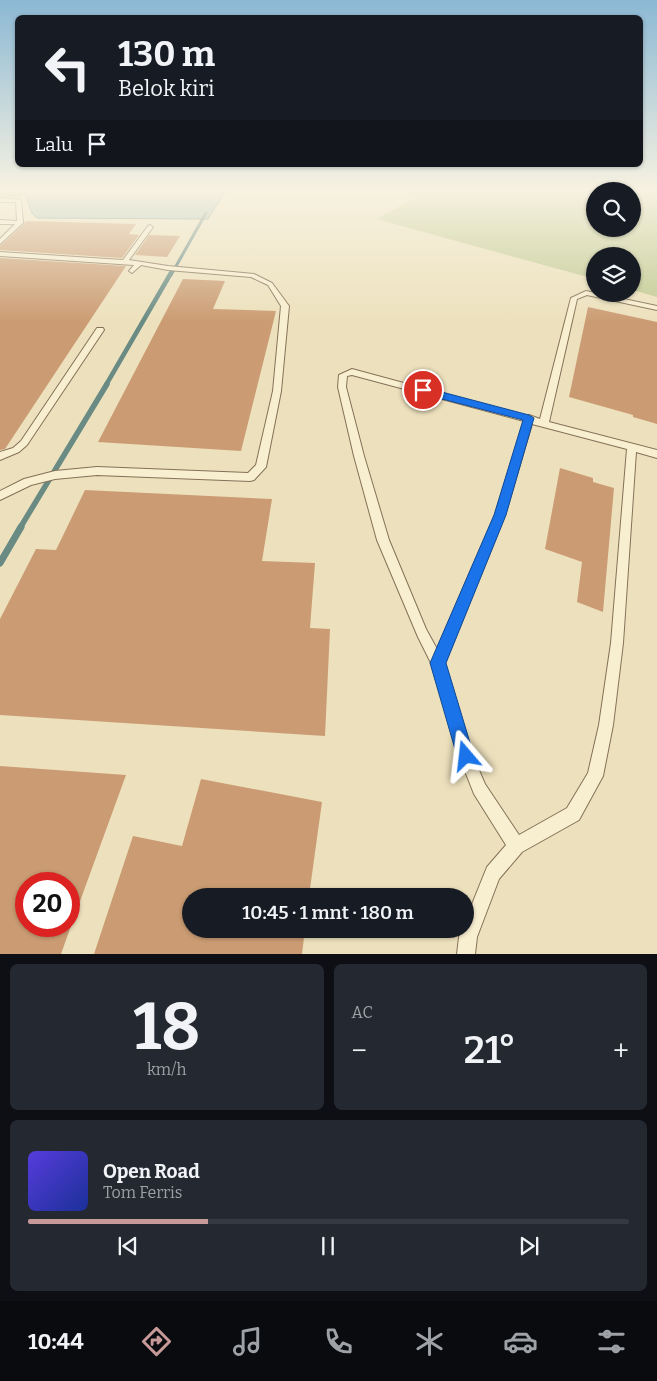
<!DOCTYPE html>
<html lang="id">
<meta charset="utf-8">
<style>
:root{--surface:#171b24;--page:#242831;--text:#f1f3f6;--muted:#9ea1a6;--line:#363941;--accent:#c79999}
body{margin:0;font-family:Bitter,serif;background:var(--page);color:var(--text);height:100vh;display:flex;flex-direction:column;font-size:19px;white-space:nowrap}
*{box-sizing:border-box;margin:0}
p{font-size:16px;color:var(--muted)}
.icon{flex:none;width:28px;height:28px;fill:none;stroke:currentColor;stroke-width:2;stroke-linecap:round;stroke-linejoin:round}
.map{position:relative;height:954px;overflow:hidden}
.side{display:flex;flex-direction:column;gap:10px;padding:10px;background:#0d0f14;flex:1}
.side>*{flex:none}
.top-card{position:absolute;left:15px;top:15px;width:628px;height:152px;border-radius:8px;box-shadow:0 1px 4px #0004;background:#171b24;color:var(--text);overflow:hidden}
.controls{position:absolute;left:586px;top:182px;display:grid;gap:10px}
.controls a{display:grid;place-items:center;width:55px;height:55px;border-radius:50%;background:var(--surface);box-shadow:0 1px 4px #0004;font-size:25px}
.speed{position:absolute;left:15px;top:872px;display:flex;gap:10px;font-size:25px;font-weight:700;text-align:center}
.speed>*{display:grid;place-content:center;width:65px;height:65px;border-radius:50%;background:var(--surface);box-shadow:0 1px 4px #0004;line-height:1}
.speed .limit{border:8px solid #d22;background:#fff;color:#111}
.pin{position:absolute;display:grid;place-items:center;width:42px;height:42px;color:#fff;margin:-21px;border:2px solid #fff;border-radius:50%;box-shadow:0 1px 5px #0007}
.me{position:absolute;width:55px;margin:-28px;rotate:343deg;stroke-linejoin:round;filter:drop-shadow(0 0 4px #0008)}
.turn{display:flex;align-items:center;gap:18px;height:105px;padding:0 20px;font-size:22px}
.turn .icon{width:65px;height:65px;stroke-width:2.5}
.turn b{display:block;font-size:35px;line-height:42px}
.then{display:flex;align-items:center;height:48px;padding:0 20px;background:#0003;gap:10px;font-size:19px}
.big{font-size:38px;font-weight:600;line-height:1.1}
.side .card{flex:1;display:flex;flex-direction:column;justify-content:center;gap:8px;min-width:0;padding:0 18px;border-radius:8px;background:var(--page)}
.side .dial{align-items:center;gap:0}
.dial b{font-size:65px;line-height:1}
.song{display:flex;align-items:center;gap:15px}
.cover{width:60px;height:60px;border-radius:8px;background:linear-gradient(135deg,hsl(250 70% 55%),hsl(230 70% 35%))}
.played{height:5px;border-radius:2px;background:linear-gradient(90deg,var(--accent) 30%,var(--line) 30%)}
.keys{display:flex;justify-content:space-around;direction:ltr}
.heat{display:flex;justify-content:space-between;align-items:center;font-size:28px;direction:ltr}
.side .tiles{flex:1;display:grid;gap:10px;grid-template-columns:1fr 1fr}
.card:last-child{grid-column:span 2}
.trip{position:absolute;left:182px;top:888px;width:292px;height:50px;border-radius:25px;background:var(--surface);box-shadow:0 1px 4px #0004;font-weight:600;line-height:50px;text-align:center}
.menu{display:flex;height:80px;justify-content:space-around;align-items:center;background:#090b0e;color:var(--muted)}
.menu .icon{width:35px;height:35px}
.menu .current{color:var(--accent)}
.menu b{font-size:22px;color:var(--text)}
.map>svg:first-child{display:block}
.green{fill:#c1ca92;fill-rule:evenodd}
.water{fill:#a1beb7;stroke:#698b84}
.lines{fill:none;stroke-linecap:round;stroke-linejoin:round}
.stream-far3{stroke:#698b84;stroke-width:3}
.stream-far2{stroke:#698b84;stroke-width:4.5}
.stream-far1{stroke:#698b84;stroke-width:5.5}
.stream{stroke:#698b84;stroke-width:7}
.building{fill:#cb9c73}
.lane-casing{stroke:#847157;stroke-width:2}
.lane{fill:#f8eed0;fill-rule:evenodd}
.route{fill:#1a73e8;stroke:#114b97}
</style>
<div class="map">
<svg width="657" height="954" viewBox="0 0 657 954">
<rect width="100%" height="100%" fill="#ede1bd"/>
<path class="green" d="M404,189H657V297L633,290L632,256H595V279L376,219L418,197ZM595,191H632V229H595Z"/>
<path class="water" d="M23,189H227L208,219L37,218L32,213Z"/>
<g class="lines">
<path class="stream-far3" d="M171,275L206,213"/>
<path class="stream-far2" d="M106,385L171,273"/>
<path class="stream-far1" d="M20,528L107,384"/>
<path class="stream" d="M0,563L21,527"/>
</g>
<path class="building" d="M0,189H30L19,198L0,196Z
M25,221L136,224L129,234L139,235L122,258L0,250V246L24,224Z
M149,235L180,236L167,257L135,255Z
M0,258L126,266L5,449L0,450Z
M183,279L225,281L213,309L276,311L241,451L98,442Z
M588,307L657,322V424L633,417V415L569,397Z
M560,468L593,478V482L614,488L603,612L577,602L582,562L545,549Z
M85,490L272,499L262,561L315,563L310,628L330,629L325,736L0,715V619L36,549L56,550Z
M0,766L126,775L71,926H69V884H26V926H71L61,954H0Z
M201,779L322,802L309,896H191V929H305L302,954H94L133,836L182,846Z"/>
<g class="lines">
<g class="lane-casing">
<path id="lane" d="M0,198L21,200L23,223L0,244V239L15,224H0V220L17,221L16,202H0Z
M150,225L153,227L129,260L168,266L254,274L272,283L289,306L281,391L266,467L254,480L250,481L97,475L55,479L31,485L0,500V491L24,479L55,471L97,467L248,473L256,465L273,391L281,306L268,285L251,277L168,270L141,265L132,273L129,271L134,265L0,256V252L123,260L148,226Z
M586,291L657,306V310L587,295L577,299L549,422L657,450V458L636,452L623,643L613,725L603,776L579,820L522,852L499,879L477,937L475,954H457L459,937L462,929H466V919L487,867L506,845L474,794L459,756L432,665L418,637L377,540L354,456L338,387L339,375L352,369L526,416L529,415L540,419L571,298ZM352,375L524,421L495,515L437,649L426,629L389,540L364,456L346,387L347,376ZM532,424L627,449L611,643L599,725L588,773L567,808L519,835L485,784L473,756L445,663L505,515Z
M97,328H103L104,330L27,445L19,452L0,460V452L13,448L21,441Z"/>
</g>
<use href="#lane" class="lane"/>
</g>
<linearGradient id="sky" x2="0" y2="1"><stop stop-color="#8bb8d4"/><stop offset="0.59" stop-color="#f7f2e1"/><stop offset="1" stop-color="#f7f2e1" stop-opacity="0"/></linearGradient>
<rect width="657" height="322" fill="url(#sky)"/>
<path class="route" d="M423,387L529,415L534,418L506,515L446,663L474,756L472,762L466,764L460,762L457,756L430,663L494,515L523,420L419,393L418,390Z"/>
</svg>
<div class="controls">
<a><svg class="icon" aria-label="search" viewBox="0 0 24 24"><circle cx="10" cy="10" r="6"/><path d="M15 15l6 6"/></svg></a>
<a><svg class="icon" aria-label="layers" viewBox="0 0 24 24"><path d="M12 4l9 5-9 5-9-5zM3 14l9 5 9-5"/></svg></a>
</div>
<div class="speed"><div class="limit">20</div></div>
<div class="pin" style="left:423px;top:390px;background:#d93025"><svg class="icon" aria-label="arrive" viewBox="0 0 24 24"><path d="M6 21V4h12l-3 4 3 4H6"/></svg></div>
<svg class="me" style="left:466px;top:756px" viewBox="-20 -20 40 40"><path d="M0-17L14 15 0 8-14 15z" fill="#1a73e8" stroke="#fff" stroke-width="4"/></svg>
<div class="trip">10:45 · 1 mnt · 180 m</div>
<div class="top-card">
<div class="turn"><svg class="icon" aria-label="left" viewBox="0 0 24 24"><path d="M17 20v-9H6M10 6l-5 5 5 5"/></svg><div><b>130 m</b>Belok kiri</div></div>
<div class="then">Lalu<svg class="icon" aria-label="arrive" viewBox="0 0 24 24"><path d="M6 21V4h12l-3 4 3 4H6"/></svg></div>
</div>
</div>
<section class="side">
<div class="tiles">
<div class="card dial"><b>18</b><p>km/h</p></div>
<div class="card"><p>AC</p>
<div class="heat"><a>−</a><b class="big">21°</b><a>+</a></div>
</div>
<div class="card">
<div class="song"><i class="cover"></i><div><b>Open Road</b><p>Tom Ferris</p></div></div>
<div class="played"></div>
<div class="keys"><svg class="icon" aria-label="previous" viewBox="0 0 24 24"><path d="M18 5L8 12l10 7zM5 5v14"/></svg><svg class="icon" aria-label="pause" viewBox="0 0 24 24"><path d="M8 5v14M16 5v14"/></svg><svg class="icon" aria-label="next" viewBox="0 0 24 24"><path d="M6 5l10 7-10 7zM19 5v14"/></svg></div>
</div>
</div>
</section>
<nav class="menu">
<b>10:44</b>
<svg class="icon current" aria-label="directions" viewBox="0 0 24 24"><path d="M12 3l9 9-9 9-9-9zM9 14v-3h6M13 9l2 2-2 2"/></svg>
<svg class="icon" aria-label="music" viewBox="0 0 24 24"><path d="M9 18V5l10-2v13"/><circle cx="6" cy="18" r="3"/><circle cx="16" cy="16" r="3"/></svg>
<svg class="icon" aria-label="phone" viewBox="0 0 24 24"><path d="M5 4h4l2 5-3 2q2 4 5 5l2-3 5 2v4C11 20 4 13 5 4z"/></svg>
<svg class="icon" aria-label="climate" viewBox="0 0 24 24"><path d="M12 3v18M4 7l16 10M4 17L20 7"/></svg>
<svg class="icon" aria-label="car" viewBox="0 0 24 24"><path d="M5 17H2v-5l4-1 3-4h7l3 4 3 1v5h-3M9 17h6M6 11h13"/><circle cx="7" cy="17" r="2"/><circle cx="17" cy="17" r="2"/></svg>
<svg class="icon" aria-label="filters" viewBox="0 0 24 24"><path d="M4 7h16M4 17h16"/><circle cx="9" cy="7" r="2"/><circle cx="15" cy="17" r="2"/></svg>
</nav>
